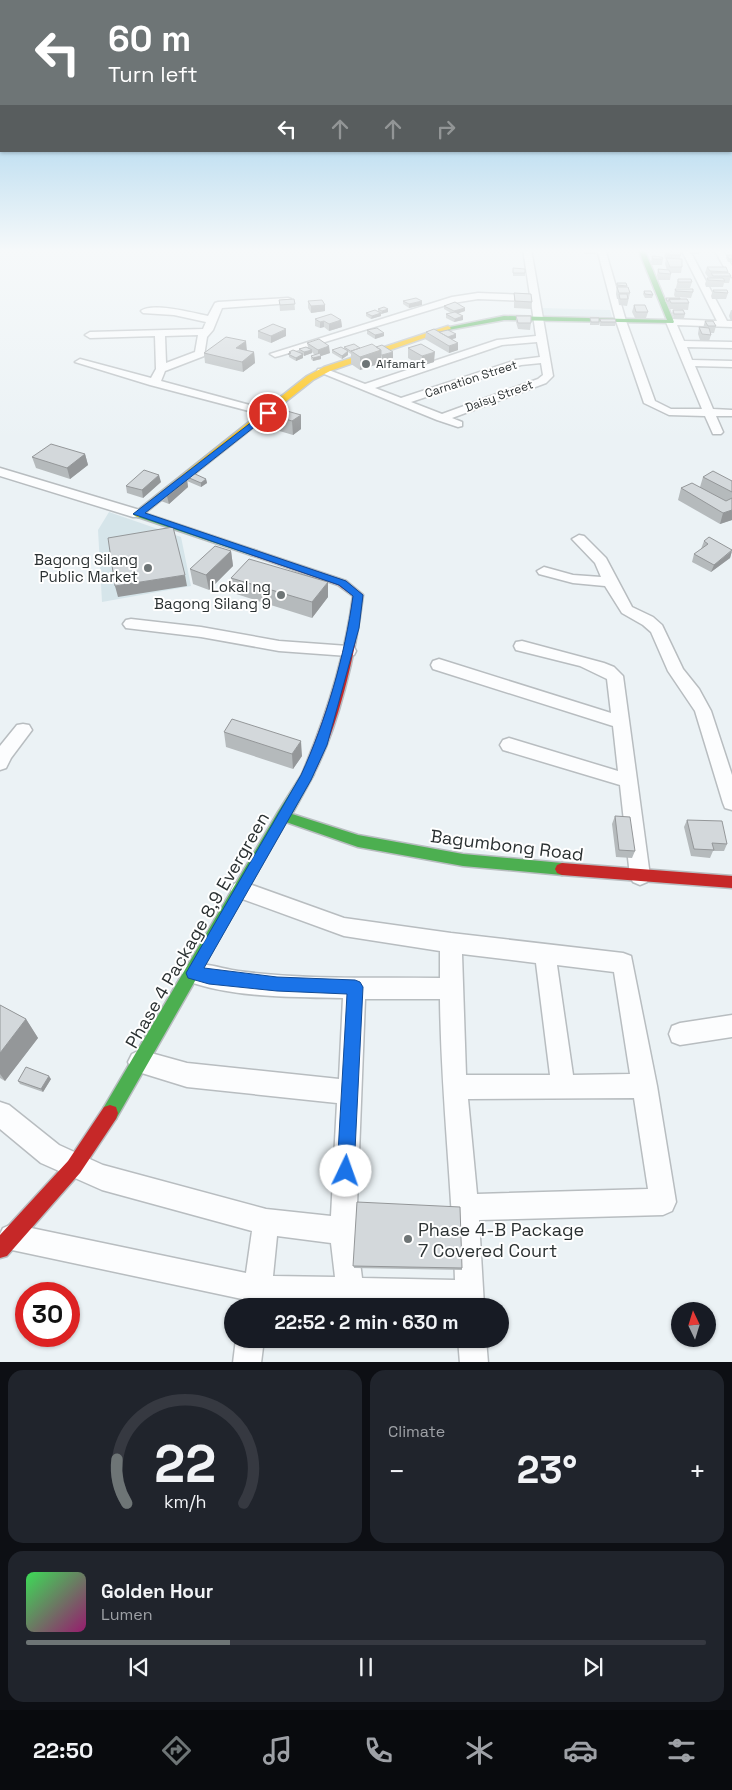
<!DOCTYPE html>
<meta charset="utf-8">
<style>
:root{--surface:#171b24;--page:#20242c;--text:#f1f3f6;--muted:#9ea1a6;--line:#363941;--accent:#6e7576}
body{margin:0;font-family:"Space Grotesk",sans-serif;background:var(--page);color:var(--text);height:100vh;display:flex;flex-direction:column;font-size:19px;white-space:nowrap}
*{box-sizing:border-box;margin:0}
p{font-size:16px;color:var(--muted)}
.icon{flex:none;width:28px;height:28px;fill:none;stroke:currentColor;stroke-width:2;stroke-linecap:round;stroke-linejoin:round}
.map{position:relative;height:1362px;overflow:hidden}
.side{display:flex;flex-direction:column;gap:8px;padding:8px;background:#0d0f14;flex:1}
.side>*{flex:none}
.banner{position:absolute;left:0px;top:0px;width:732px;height:152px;box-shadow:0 1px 4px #0004;background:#6e7576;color:#fff;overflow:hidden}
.needle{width:32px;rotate:356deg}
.tools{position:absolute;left:671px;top:1302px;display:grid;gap:10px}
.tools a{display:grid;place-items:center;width:45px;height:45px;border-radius:50%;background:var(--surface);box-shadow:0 1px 4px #0004;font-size:25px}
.speed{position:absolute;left:15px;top:1282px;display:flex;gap:10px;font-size:25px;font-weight:700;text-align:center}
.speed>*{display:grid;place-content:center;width:65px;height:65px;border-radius:50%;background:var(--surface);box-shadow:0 1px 4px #0004;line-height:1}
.speed .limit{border:8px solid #d22;background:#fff;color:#111}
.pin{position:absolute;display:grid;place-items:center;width:42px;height:42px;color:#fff;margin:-21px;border:2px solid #fff;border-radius:50%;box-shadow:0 1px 5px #0007}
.me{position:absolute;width:55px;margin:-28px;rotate:3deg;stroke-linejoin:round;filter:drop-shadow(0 0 4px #0008)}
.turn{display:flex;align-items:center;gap:18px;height:105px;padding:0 25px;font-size:22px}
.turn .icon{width:65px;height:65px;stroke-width:2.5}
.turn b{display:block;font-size:35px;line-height:42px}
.lanes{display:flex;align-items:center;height:48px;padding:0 25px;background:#0003;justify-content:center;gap:25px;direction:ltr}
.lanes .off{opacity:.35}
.big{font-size:38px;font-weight:800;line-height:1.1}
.side .tile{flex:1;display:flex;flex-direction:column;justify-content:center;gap:8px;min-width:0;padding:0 18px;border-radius:15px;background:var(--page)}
.side .dial{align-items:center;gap:0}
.dial svg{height:130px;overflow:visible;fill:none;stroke:var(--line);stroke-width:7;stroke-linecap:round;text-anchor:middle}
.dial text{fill:var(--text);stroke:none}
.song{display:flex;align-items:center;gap:15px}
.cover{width:60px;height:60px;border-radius:8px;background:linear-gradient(135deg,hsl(130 70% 55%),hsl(320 70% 35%))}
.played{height:5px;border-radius:2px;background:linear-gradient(90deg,var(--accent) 30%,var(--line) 30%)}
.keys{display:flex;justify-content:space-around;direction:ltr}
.heat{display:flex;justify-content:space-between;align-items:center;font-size:28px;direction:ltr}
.side .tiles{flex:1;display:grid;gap:8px;grid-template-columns:1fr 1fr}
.tile:last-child{grid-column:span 2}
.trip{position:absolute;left:224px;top:1298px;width:285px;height:50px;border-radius:25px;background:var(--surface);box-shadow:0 1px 4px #0004;font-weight:800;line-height:50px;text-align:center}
.dock{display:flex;height:80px;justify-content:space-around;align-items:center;background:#090b0e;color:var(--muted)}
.dock .icon{width:35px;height:35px}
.dock .current{color:var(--accent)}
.dock b{font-size:22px;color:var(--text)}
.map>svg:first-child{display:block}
.built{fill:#d6e5ea}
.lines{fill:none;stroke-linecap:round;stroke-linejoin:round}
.street-casing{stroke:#b8bdc0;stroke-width:3}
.fast-casing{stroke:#b8bdc0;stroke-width:3}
.slow-casing{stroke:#b8bdc0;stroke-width:3}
.jam-casing{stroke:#b8bdc0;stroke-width:3}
.street{fill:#fcfdfe;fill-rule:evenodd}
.fast{fill:#4caf50;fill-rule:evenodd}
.slow{fill:#ffc107;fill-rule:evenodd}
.jam{fill:#c62828;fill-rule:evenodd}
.wall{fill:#b5babc}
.shaded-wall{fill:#949799}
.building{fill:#d3d8db;stroke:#949799}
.route{fill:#1a73e8;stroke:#114b97}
.poi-dot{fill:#6e7576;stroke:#fff;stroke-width:2}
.labels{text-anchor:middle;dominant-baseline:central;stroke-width:4;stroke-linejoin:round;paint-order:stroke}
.far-poi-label{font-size:12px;fill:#2b3132;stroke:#fff;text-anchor:start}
.far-street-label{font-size:12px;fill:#2b3132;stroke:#fff}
.poi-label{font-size:15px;fill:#2b3132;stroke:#fff;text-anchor:end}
.near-street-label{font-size:18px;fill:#2b3132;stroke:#fff}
.near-poi-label{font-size:18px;fill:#2b3132;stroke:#fff;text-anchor:start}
</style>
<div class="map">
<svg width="732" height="1363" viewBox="0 0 732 1363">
<rect width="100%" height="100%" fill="#ebf2f5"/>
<path class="built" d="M542,308L610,310L612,317L544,315Z
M109,512L181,537L191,586L102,602L98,530Z"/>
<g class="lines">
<g class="street-casing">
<path id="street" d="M523,249H531L553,376L546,383L452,418L462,422V426L458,427L437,420L317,371L318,369H326L365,384L497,340L536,336L531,301L478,299L453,303L279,356L275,357L270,354L452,297L478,293L530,295ZM537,342L540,357L516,360L401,398L375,388L502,345ZM541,363L543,375L538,379L442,414L411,402L521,365Z
M597,249H605L626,321L655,401L671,409H702L666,322L671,319L717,321L681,249H689L727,321H732V327L677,325L684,341L732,342V348L687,347L692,360L732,361V367L695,366L713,409L732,410V416H716L723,432L721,434H713L705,416L669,415L644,403L616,321Z
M714,249H722L732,266V277L728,274Z
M288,298L291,299V303L222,308L213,330L207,337L204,356L165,371L161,381L272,411V415L268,416L150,385L75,362L80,359L151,378L156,369L155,336L90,338L85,335L90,332L203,329L206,322L174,315L143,313L141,311C152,302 194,313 208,316L215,303L218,302ZM198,335L195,352L166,363L165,336Z
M0,468L143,511L145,514L143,517H133L0,476Z
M579,535L584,536L606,558L632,607L653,617L662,625L683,669L699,689L711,711L732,775V810L725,808L723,803L695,711L668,671L651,632L643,625L622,613L605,586L573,583L539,574L537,571L544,567L573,575L601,577L595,563L572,539Z
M131,619L201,627L279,641L348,646L354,647L356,651L354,655L348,656L279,651L201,637L126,628L123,624L126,620Z
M522,641L604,663L614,667L623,676L650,876L647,882L640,885L633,882L630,876L620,785L503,750L500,745L503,740L509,738L618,771L613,726L433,669L431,665L433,661L439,659L611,713L607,679L580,666L516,650L514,646L516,642Z
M23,724L29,725L32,730L11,758L6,768L0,770V746L17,725Z
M241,881L344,918L451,933L623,953L631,956L657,1086L676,1202L672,1211L663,1215L479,1220L484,1306L269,1303V1306H241L242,1299L12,1250L3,1246L0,1234L3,1228L12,1224L246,1273L252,1231L102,1190L41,1163L0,1129V1102L9,1105L59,1145L103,1165L266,1209L331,1216L337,1103L187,1087L132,1070L128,1062L132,1054L140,1050L187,1063L339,1079L343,998C294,997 231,998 185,980L182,973L185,966C200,960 222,969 238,971C305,980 372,977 440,978V951L344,936L234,896L231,890L234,884ZM462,954L536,963L550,1075H466ZM557,965L614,972L630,1074L573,1075ZM365,999H440C441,1093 452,1186 455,1280L362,1278L356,1231ZM634,1098L648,1189L477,1194L468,1099ZM277,1236L331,1243L335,1277L273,1276Z
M732,1015V1037L680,1045L672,1042L669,1034L672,1026L680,1023Z
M236,1339H264L261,1363H233Z
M458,1339H486L488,1363H460Z"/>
</g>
<g class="fast-casing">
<path id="fast" d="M638,249H644L674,322L673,323L504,320L448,330L445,328L504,316L667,320Z
M138,511L257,551L259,553L257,555H251L135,516L133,514Z
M308,769L312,771L314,774L292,814L358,835L463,854L562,863L567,865L569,869L567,873L562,875L463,866L358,847L286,822L116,1119L110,1121L104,1119L102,1113L104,1107L278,812L304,771Z"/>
</g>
<g class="slow-casing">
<path id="slow" d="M448,326L451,328L450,329L330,371L313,380L141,516L138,517L133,514L307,376L324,367Z"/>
</g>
<g class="jam-casing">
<path id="jam" d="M254,550L346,581L363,595C356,651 339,727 312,777L308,779L304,777L302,774C326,717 345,658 353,596L338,585L251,555L249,553Z
M562,863L732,876V888L562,875L557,873L555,869L557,865Z
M110,1105L116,1107L118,1113L116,1119L80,1173L7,1256L0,1258V1235L68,1161L104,1107Z"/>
</g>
<use href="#street" class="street"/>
<use href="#fast" class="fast"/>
<use href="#slow" class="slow"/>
<use href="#jam" class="jam"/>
</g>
<path class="wall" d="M581,249H596V254H584Z
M659,249H674V251L681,255L680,258L682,267L681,273H671V274L670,280H658L657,275L658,269L667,270L665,264L666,259L664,257L665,253H661Z
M687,249H700L699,254H690Z
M727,255H732V262H728L726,258Z
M652,256L663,259L662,265H652L651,262Z
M707,267L728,272V273L731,276L729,283H724L723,287H706L705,284L707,278H710L708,277L705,273Z
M513,268L525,273V276H513Z
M678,279L692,282L690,288H676Z
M617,283L627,286L626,287L630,293L627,306L619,305L618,299H617L616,294Z
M675,289L693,292L691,298L675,297L674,295Z
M713,290L728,293L726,299H712L711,296Z
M644,291L653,295L652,298H645L643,294Z
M514,293L532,302L531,309L514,308Z
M666,298L680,299L689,303L688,310L670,309L668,304H667L665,301Z
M294,299L295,310L280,311L279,300Z
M308,301L325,305V311L311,313L308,308Z
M403,301L422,305L409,308L403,304Z
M634,305L648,312L646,318H635L632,312Z
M444,306L465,311L458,313L463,316V320L454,322L446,318V314L451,313L444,309Z
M378,309L388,312L381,314V316L371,319L366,316V313L378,311Z
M673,310L685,314L684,318H674L672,313Z
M731,310H732V321H731L729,316Z
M516,316L531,323L530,330L518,329L516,322Z
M590,318L599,322L600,319L616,322L615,326H600L599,322V325H590Z
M315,319L341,320L342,327L329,331L324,327L320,328L315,326Z
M705,321L716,326L714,333H710L711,335L709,341L700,340L698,334L699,327L703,328Z
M367,330L384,336L375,339L367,334Z
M258,331L286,336L271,343L258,338Z
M426,332H439L456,334V338L452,339L458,343V350L449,353L425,339Z
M307,343L330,353L321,356V359L313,361L311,359V356L315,355L312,352V353L304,356L303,355V358L296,361L289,357V352L299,353V349L308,347Z
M344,347L360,348L393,358L382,362L381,361V363L360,370L351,364V354L348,352V355L342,359L332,353V350L344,349Z
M408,348L434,362L421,366L408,358Z
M247,351L254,352L255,363L243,372L205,363L204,353Z
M265,413L301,415V429L293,435L266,427Z
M85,454L88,465L70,479L36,468L32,457Z
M187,477L206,479L207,483L201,487L187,481Z
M703,477L732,481V520L720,524L678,500L681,488L700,487Z
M187,480L188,487L169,504L161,501L159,494Z
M161,482L143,498L127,493L126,486Z
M704,541L732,550L730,558L711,572L692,562L694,554L701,549Z
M231,551L233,566L209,590L193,584L190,569Z
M231,578L328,597L312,618L233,593Z
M224,732L302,756L293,769L226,747Z
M615,816L635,851L632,858L616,857L612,824Z
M687,820L727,844L724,851H713L710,858L691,856L684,827Z
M0,1005L26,1019L38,1038L5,1081L0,1078Z
M51,1079L43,1092L20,1084L18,1081Z
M357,1202L462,1268V1270L354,1268Z"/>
<path class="shaded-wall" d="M422,301V305L409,308V304Z
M325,305V311L311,313V306Z
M465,308V311L454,315V311Z
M388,309V312L381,314L382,311Z
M381,313V316L371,319L372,316Z
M463,316V320L454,322L455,319Z
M341,320L342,327L329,331V324Z
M324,321V327L320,328V322Z
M286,329V336L271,343V336Z
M384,333V336L375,339V335Z
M456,334V338L445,341L446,338Z
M246,341L247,351L236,348Z
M458,343V350L449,353V346Z
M329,346L330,353L321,356V359L313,361V358L318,356V350Z
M312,350V353L304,356V352Z
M381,350V363L360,370V357Z
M348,351V355L342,359V356Z
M254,352L255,363L243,372L242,362Z
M393,352V358L382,362V355Z
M435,352L434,362L421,366L422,356Z
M303,354V358L296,361V358Z
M301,415V429L293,435L292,421Z
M85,454L88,465L70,479L67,468Z
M159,475L161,482L143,498L142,490Z
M206,479L207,483L201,487V483Z
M187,480L188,487L169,504L167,496Z
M732,510V520L720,524L723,513Z
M231,551L233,566L209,590L206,575Z
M732,551L730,558L711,572L714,565Z
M185,575L187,586L118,597L115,586Z
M328,582V597L312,618V602Z
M301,741L302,756L293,769L292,754Z
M26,1019L38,1038L5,1081L0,1074V1053Z
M49,1076L51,1079L43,1092L41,1089Z"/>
<path class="building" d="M583,249H596L597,251H584Z
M666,251L680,252L681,255H669Z
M727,255H732V259H729Z
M652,256L662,257L663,259H653Z
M666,258L682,259V267H670Z
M707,267H726L728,272L710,271Z
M513,268L525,269V273H513Z
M658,269L669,270L671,274L659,273Z
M711,273H729L731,276H713Z
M707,278H723L725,281L708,280Z
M678,279H691L692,282H678Z
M617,283H626L627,286L617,285Z
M617,287H628L630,293H619Z
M675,289H693V292L676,291Z
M713,290H727L728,293L714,292Z
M644,291H651L653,295L645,294Z
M514,293L531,294L532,302L515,301Z
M619,294H627L628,299H620Z
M416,298L422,301L409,304L403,301Z
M666,298H680V299H669V301H667Z
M294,299L295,304L280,305L279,300Z
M669,299H687L689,303H671Z
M322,300L325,305L311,306L308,301Z
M455,302L465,308L454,311L444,306Z
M634,305H645L648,312H636Z
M384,307L388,309L382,311L378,309Z
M375,310L381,313L372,316L366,313Z
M673,310H683L685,314H674Z
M455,312L463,316L455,319L446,314Z
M331,314L341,320L329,324L324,321L320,322L315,319Z
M516,316H531V323H518Z
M590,318H599V322H591Z
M600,319H615L616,322H601Z
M705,321H713L716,326H708Z
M273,324L286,329L271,336L258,331Z
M699,327L709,328L711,335L702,334Z
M377,328L384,333L375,335L367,330Z
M434,329L458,343L449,346L426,332Z
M448,330L456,334L448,337L439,332Z
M226,337L246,341L236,348L254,352L242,362L204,353Z
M319,339L329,346L318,350L307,343Z
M354,344L360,348L351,351L352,352L344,347Z
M372,344L381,350L360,357L351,351Z
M421,344L435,352L422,356L408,348Z
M382,345L393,352L382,355H381V350L376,347Z
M306,347L312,350L304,352L299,349Z
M341,347L348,351L342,356L332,350Z
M293,350L303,354L296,358L288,354L291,353L289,352Z
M320,353L321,356L313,358L311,356Z
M273,407L301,415L292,421L265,413Z
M51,444L85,454L67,468L32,457Z
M144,470L159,475L142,490L126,486Z
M713,471L732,481V492L703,477Z
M193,473L206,479L201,483L187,477Z
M179,478L187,480L167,496L159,494Z
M692,483L726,501L732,498V510L723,513L681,488Z
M173,527L185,575L115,586L108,538Z
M709,537L732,550L714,565L694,554L708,544L704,541Z
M215,546L231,551L206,575L190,569Z
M249,559L328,582L312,602L231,578Z
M232,719L301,741L292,754L224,732Z
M615,816L630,817L635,851L619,850Z
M687,820L722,821L727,844L712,843L714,850L694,849Z
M0,1005L26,1019L0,1053Z
M26,1067L49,1076L41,1089L18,1081Z
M357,1202L460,1207L462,1268L353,1266Z"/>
<linearGradient id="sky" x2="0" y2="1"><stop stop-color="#76bce5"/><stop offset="0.57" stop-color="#f6f9fa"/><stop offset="1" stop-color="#f6f9fa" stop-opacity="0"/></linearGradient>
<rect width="732" height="440" fill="url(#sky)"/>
<path class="route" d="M266,411L272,413L145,513L346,581L363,595L359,628L327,745L311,780L204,968L277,977L355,980L360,982L363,987L354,1171L352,1178L346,1180L339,1178L337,1171L347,994L277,991L209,984L188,978L186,973L301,775C326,721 345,655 353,596L339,585L133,514Z"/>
<g class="poi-dot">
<circle cx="366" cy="364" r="5"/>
<circle cx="148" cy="568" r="5"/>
<circle cx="281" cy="595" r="5"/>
<circle cx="408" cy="1239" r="5"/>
</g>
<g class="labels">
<g class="far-poi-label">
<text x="376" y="364">Alfamart</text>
</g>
<g class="far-street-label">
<text transform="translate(471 379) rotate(-18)">Carnation Street</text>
<text transform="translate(499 396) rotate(-20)">Daisy Street</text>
</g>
<g class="poi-label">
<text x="138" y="559">Bagong Silang<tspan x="138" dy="17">Public Market</tspan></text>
<text x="271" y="586">Lokal ng<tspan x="271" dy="17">Bagong Silang 9</tspan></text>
</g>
<g class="near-street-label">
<text transform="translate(507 845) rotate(7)">Bagumbong Road</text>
<text transform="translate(197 930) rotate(-60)">Phase 4 Package 8,9 Evergreen</text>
</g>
<g class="near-poi-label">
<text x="418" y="1229">Phase 4-B Package<tspan x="418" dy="21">7 Covered Court</tspan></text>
</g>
</g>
</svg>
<div class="tools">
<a><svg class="needle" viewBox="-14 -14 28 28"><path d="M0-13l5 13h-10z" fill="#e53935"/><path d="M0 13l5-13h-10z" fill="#9ea1a6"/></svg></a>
</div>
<div class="speed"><div class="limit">30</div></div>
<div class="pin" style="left:268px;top:413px;background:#d93025"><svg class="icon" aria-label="arrive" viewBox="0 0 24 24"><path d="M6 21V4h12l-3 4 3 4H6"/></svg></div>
<svg class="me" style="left:346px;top:1171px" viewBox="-20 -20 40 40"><circle r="19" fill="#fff"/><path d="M0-13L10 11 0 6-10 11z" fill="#1a73e8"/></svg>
<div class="trip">22:52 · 2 min · 630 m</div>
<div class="banner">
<div class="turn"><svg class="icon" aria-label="left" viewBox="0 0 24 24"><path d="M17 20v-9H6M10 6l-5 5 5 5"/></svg><div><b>60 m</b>Turn left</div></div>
<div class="lanes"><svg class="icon" aria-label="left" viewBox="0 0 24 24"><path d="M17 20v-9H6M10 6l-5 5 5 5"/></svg><svg class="icon off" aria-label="ahead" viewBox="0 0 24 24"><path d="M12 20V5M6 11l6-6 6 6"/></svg><svg class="icon off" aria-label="ahead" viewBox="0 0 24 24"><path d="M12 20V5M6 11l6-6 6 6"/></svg><svg class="icon off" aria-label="right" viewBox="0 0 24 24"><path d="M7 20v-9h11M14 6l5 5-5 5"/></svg></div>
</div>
</div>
<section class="side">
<div class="tiles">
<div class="tile dial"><svg viewBox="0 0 100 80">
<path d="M14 69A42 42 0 1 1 86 69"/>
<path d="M14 69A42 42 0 0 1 8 42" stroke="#6e7576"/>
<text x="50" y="56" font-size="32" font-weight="700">22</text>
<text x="50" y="72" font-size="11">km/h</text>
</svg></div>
<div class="tile"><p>Climate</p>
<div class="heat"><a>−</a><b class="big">23°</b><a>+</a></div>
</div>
<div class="tile">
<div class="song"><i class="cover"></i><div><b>Golden Hour</b><p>Lumen</p></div></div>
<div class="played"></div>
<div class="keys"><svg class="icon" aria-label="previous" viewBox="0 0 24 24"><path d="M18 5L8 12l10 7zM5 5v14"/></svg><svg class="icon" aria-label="pause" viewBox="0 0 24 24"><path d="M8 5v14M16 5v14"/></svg><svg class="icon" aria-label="next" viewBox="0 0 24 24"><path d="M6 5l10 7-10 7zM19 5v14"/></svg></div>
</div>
</div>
</section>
<nav class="dock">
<b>22:50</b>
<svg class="icon current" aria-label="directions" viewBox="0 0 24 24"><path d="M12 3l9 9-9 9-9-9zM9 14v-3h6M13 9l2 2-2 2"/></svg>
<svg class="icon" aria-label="music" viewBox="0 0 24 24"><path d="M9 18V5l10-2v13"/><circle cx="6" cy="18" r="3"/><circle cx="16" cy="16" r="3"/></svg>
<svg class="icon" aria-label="phone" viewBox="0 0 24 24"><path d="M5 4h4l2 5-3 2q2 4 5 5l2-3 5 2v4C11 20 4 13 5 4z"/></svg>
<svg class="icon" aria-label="climate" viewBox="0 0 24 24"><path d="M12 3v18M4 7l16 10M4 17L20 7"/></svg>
<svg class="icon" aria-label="car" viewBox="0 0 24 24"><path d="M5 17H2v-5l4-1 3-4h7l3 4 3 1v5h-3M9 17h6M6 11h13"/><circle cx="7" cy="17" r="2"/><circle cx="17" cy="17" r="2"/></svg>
<svg class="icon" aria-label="filters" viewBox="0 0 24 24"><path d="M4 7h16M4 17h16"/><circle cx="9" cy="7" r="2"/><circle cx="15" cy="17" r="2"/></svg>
</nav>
